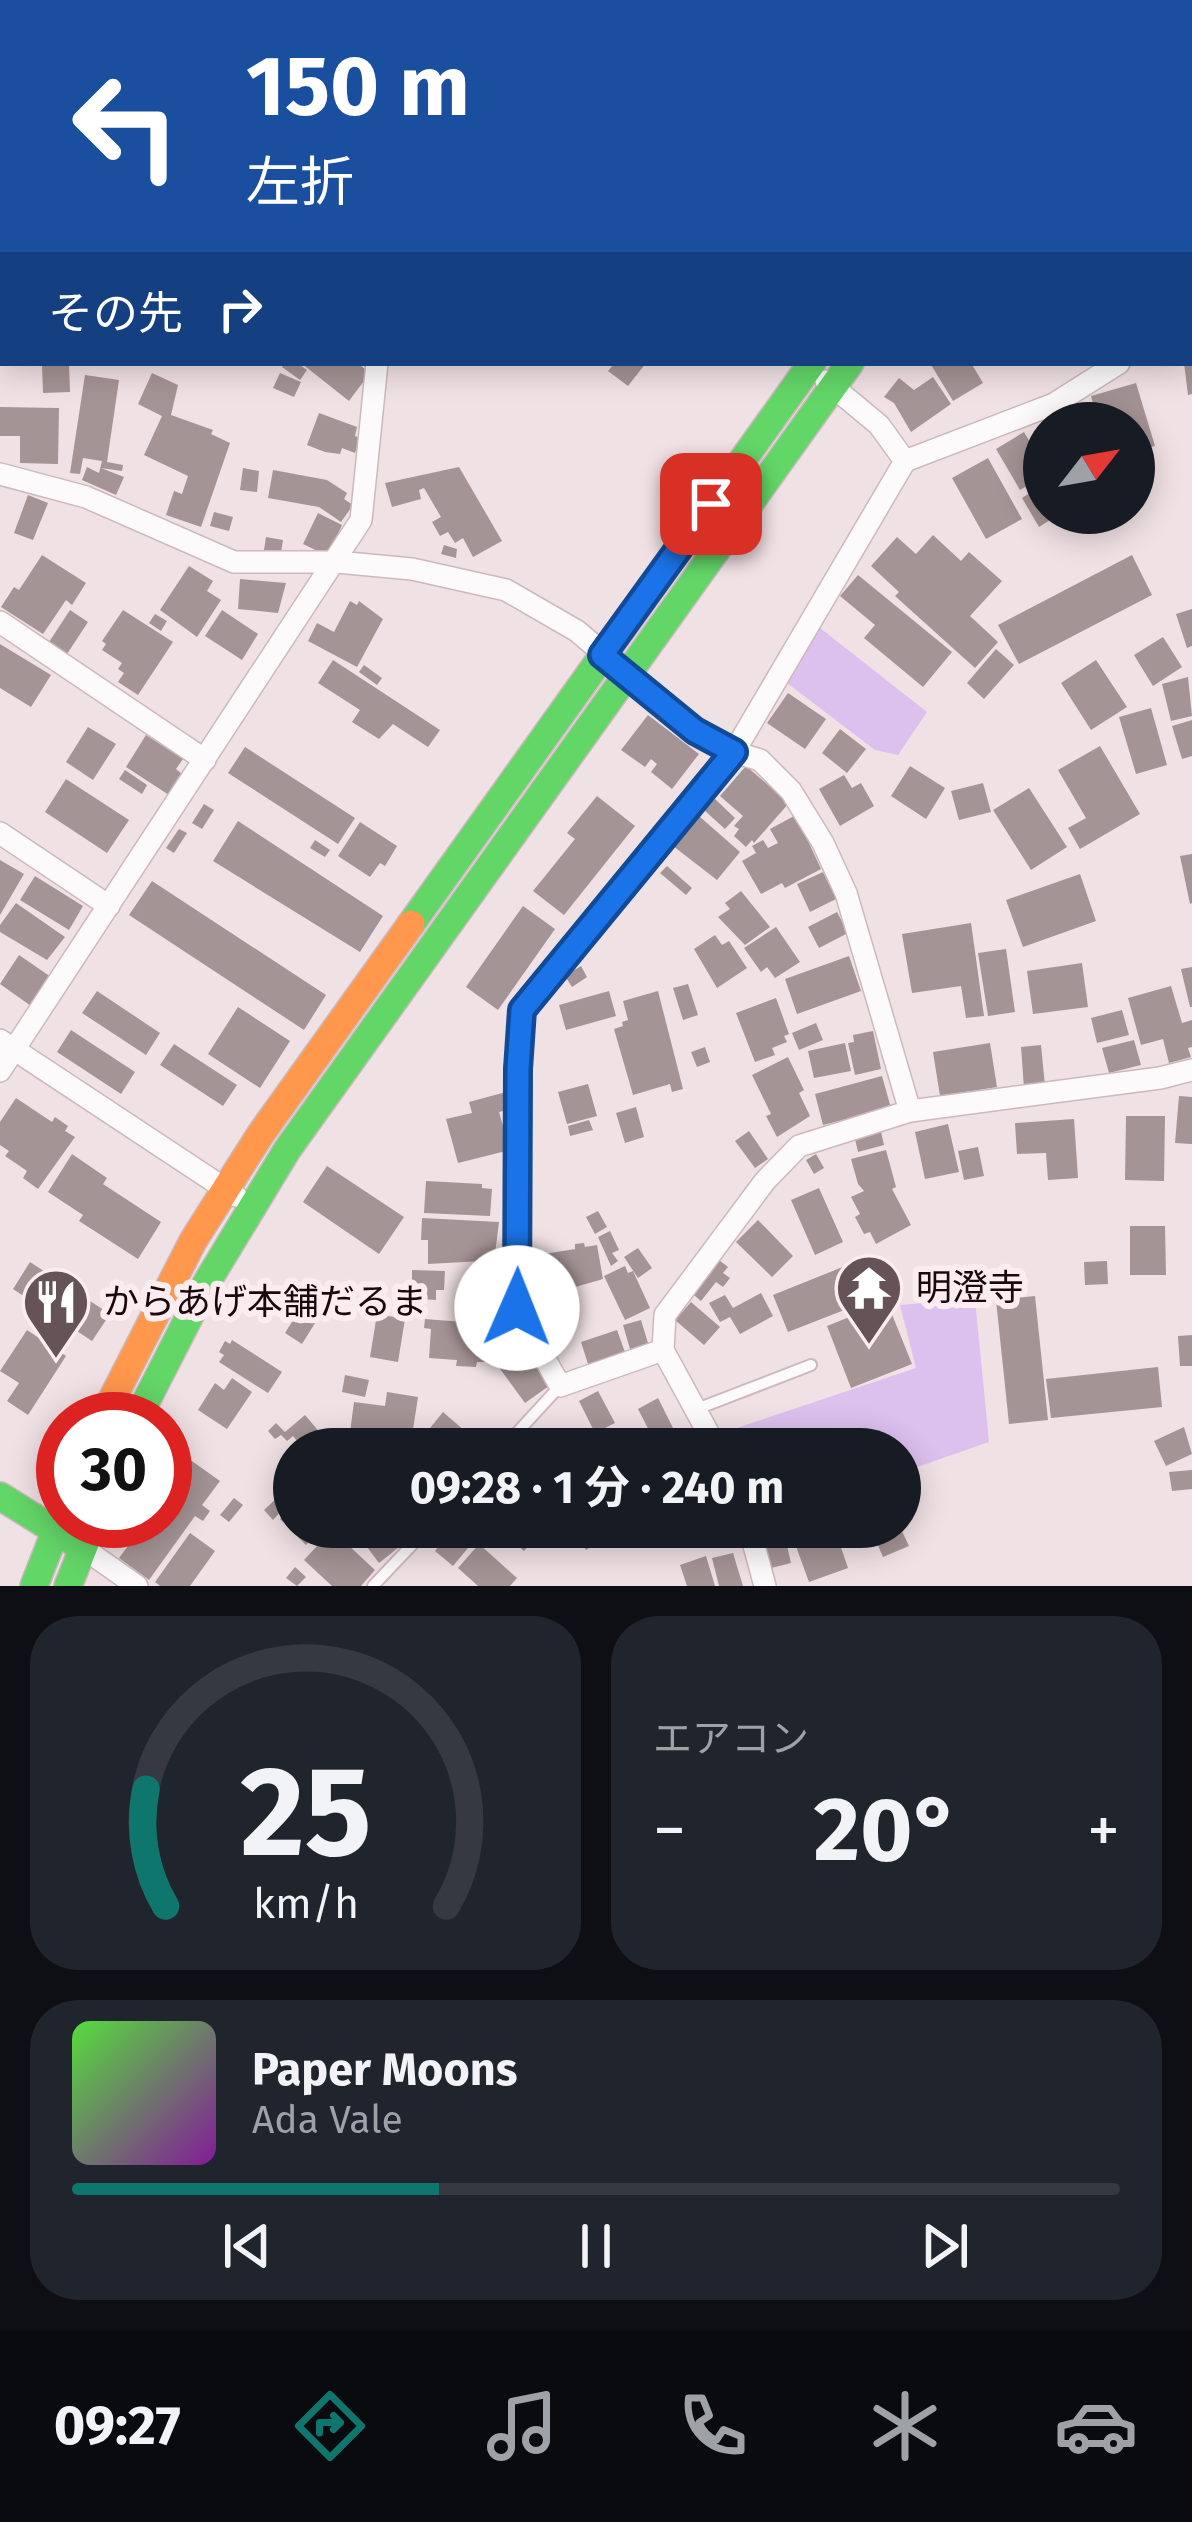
<!DOCTYPE html>
<html lang="ja">
<meta charset="utf-8">
<style>
:root{--surface:#171b24;--page:#20242c;--text:#f1f3f6;--muted:#9ea1a6;--line:#363941;--accent:#0f766e}
body{margin:0;font-family:"Fira Sans","Noto Sans JP",sans-serif;background:var(--page);color:var(--text);height:100vh;display:flex;flex-direction:column;font-size:45px;white-space:nowrap}
*{box-sizing:border-box;margin:0}
p{font-size:39px;color:var(--muted)}
.icon{flex:none;width:66px;height:66px;fill:none;stroke:currentColor;stroke-width:2;stroke-linecap:round;stroke-linejoin:round}
.map{position:relative;height:1586px;overflow:hidden}
.panel{display:flex;flex-direction:column;gap:30px;padding:30px;background:#0d0f14;flex:1}
.panel>*{flex:none}
.guide{position:absolute;left:0px;top:0px;width:1194px;height:366px;box-shadow:0 6px 30px #0003;background:#1a4fa0;color:#fff;overflow:hidden}
.needle{width:78px;rotate:59deg}
.tools{position:absolute;left:1023px;top:402px;display:grid;gap:24px}
.tools a{display:grid;place-items:center;width:132px;height:132px;border-radius:50%;background:var(--surface);box-shadow:0 6px 30px #0003;font-size:60px}
.speed{position:absolute;left:36px;top:1392px;display:flex;gap:24px;font-size:60px;font-weight:700;text-align:center}
.speed>*{display:grid;place-content:center;width:156px;height:156px;border-radius:50%;background:var(--surface);box-shadow:0 6px 30px #0003;line-height:1}
.speed .limit{border:18px solid #d22;background:#fff;color:#111}
.pin{position:absolute;display:grid;place-items:center;width:102px;height:102px;color:#fff;margin:-51px;border-radius:24px;box-shadow:0 6px 18px #0006}
.me{position:absolute;width:132px;margin:-66px;rotate:1deg;stroke-linejoin:round;filter:drop-shadow(0 0 9px #0008)}
.turn{display:flex;align-items:center;gap:42px;height:252px;padding:0 48px;font-size:54px}
.turn .icon{width:156px;height:156px;stroke-width:2.5}
.turn b{display:block;font-size:84px;line-height:102px}
.then{display:flex;align-items:center;height:114px;padding:0 48px;background:#0003;gap:24px;font-size:45px}
.big{font-size:90px;font-weight:700;line-height:1.1}
.panel .tile{flex:1;display:flex;flex-direction:column;justify-content:center;gap:18px;min-width:0;padding:0 42px;border-radius:48px;background:var(--page)}
.panel .dial{align-items:center;gap:0}
.dial svg{height:312px;overflow:visible;fill:none;stroke:var(--line);stroke-width:7;stroke-linecap:round;text-anchor:middle}
.dial text{fill:var(--text);stroke:none}
.song{display:flex;align-items:center;gap:36px}
.cover{width:144px;height:144px;border-radius:18px;background:linear-gradient(135deg,hsl(110 70% 55%),hsl(290 70% 35%))}
.played{height:12px;border-radius:6px;background:linear-gradient(90deg,var(--accent) 35%,var(--line) 35%)}
.keys{display:flex;justify-content:space-around;direction:ltr}
.heat{display:flex;justify-content:space-between;align-items:center;font-size:66px;direction:ltr}
.panel .tiles{flex:1;display:grid;gap:30px;grid-template-columns:1fr 1fr}
.tile:last-child{grid-column:span 2}
.trip{position:absolute;left:273px;top:1428px;width:648px;height:120px;border-radius:60px;background:var(--surface);box-shadow:0 6px 30px #0003;font-weight:700;line-height:120px;text-align:center}
.tab-bar{display:flex;height:192px;justify-content:space-around;align-items:center;background:#090b0e;color:var(--muted)}
.tab-bar .icon{width:84px;height:84px}
.tab-bar .selected{color:var(--accent)}
.tab-bar b{font-size:54px;color:var(--text)}
.map>svg:first-child{display:block}
.green{fill:#dcc1ee}
.building{fill:#a59495}
.lines{fill:none;stroke-linecap:round;stroke-linejoin:round}
.lane-casing{stroke:#ccb9bd;stroke-width:14}
.street-casing{stroke:#ccb9bd;stroke-width:24}
.fast-casing{stroke:#ccb9bd;stroke-width:30}
.slow-casing{stroke:#ccb9bd;stroke-width:30}
.jam-casing{stroke:#ccb9bd;stroke-width:30}
.lane{stroke:#fdfafb;stroke-width:10}
.street{stroke:#fdfafb;stroke-width:21}
.fast{stroke:#63d668;stroke-width:27}
.slow{stroke:#ff974d;stroke-width:27}
.jam{stroke:#b3261e;stroke-width:27}
.route-casing{stroke:#114b97;stroke-width:30}
.route{stroke:#1a73e8;stroke-width:21}
.labels{text-anchor:middle;dominant-baseline:central;stroke-width:12;stroke-linejoin:round;paint-order:stroke}
.poi-label{font-size:36px;fill:#1c070d;stroke:#faecef;text-anchor:start}
</style>
<div class="map">
<svg width="1192" height="1586" viewBox="0 0 1192 1586">
<rect width="100%" height="100%" fill="#f0e1e4"/>
<path class="green" d="M820,628L927,712L898,755L875,750L787,683Z
M975,1299L989,1442L900,1473V1449H731L725,1432L916,1368L900,1305Z"/>
<path class="building" d="M42,363H69L70,392L43,393Z
M285,363H297L307,370L300,380L282,367Z
M301,363H357L370,373L349,401Z
M615,363H646L628,386L608,371Z
M930,363H971L983,383L953,401Z
M1184,363H1192V394L1188,395Z
M152,373L178,385L171,415L213,430L211,434L230,443L201,527L166,515L174,491L182,494L188,476L144,455L162,416L138,404Z
M280,373L301,382L294,397L273,388Z
M85,375L119,380L107,462L123,465L122,471L101,468L124,477L116,495L82,480L87,467L99,473L102,461L83,458L80,474L70,473Z
M933,377L951,404L911,432L894,403L884,397L899,378L914,390Z
M1136,383L1155,446L1134,452V423H1098L1091,396Z
M0,407L59,408L58,464L20,463V436H0Z
M319,413L357,427L355,436L360,438L355,453L342,448L340,454L325,452L307,445Z
M1024,432L1044,466V476L1020,490L996,449Z
M988,458L1022,519L986,539L952,478Z
M459,467L502,541L473,557L463,538L455,543L448,532L440,536L432,522L441,517L424,488L419,490L421,499L392,507L385,483Z
M243,468L259,471L257,492L240,490Z
M273,470L327,480L347,493L344,499L353,505L341,522L319,507L268,498Z
M1044,484V513H1061L1039,527L1022,498Z
M28,495L48,503L33,540L14,533Z
M214,512L233,517L229,531L210,526Z
M318,513L342,525L328,556L303,544Z
M1069,513H1106V514L1073,525Z
M933,535L961,561L969,552L1002,581L970,616L998,642L975,668L895,596L899,592L871,566L897,537L916,554Z
M266,537L283,540L281,553L264,550Z
M444,545L457,549L456,558L441,554Z
M42,555L86,583L72,605L66,600L43,634L1,607L14,587L19,590Z
M1132,555L1152,595L1019,664L998,625Z
M189,566L213,581L207,591L221,600L197,637L160,610Z
M858,575L952,652L923,687L864,638L875,625L840,596Z
M240,579L286,583L278,613L238,609Z
M350,601L357,605L359,601L383,619L357,667L308,641L317,623L334,632Z
M1192,609V646L1187,648L1176,614Z
M70,610L88,622L67,654L49,642Z
M123,610L173,642L138,695L118,682L124,673L118,669L122,663L102,650L106,644L102,641Z
M222,610L258,634L242,660L205,636Z
M155,614L167,621L161,631L149,623Z
M1163,637L1182,667L1153,686L1134,655Z
M0,644L51,675L31,707L0,688Z
M996,649L1014,665L984,699L967,683Z
M333,660L440,730L428,747L393,724L379,739L352,722L360,710L318,683Z
M1096,660L1127,707L1091,730L1061,683Z
M364,665L382,678L377,685L359,672Z
M1188,677L1192,716L1171,721L1162,684Z
M788,693L826,719L805,749L767,723Z
M1151,708L1167,765L1136,774L1119,717Z
M648,715L699,754L672,789L651,772L657,764L651,759L645,767L621,750Z
M1192,720V756L1182,759L1172,726Z
M88,727L116,744L93,780L66,762Z
M840,729L866,749L847,773L822,753Z
M146,735L183,759L176,769L182,774L169,795L126,767Z
M1100,746L1140,814L1080,849L1068,828L1086,818L1058,770Z
M245,747L355,818L338,844L228,773Z
M746,766L789,803L754,843L752,840L746,847L734,836L739,829L734,826L743,816L720,796Z
M910,766L945,788L926,819L891,796Z
M125,770L147,785L142,794L119,779Z
M844,775L852,788L861,783L874,806L840,826L819,789Z
M66,779L129,820L107,853L45,812Z
M983,783L991,812L959,820L951,791Z
M1029,788L1067,847L1031,870L993,810Z
M597,796L635,826L564,915L533,891L575,839L567,833Z
M715,799L735,818L725,829L704,810Z
M204,804L214,810L202,829L192,823Z
M796,815L821,869L785,888L782,883L761,894L742,861L756,853L752,846L763,840L768,848L778,843L770,829Z
M699,816L740,852L717,880L673,846Z
M238,821L383,916L360,952L213,861Z
M360,822L397,846L385,866L380,863L370,877L338,856Z
M179,829L187,833L174,853L166,848Z
M315,840L330,850L325,857L310,848Z
M1192,854V903L1190,904L1180,856Z
M0,860L24,874L0,915Z
M667,866L692,888L686,895L660,873Z
M823,872L836,899L810,912L797,884Z
M1080,874L1096,921L1023,947L1006,900Z
M35,876L83,906L69,930L20,900Z
M152,881L326,995L304,1030L129,915Z
M741,891L770,927L745,945L718,917L730,909L725,903Z
M16,903L65,937L47,960L0,932V925Z
M523,906L555,929L498,1010L466,987Z
M837,912L848,933L819,948L808,927Z
M971,923L984,1016L966,1018L961,986L912,993L902,934Z
M776,927L800,962L775,978L767,967L761,972L744,948Z
M715,935L722,945L729,941L747,968L717,988L694,949Z
M1006,949L1015,1012L988,1016L978,953Z
M19,955L51,977L31,1006L0,984Z
M849,956L861,991L797,1014L785,979Z
M1082,963L1088,1007L1033,1014L1027,971Z
M581,966L587,977L572,987L565,976Z
M1192,967V1007H1190L1181,969Z
M688,984L698,1015L683,1020L673,988Z
M1171,986L1182,1023L1192,1020V1047L1188,1048L1191,1057L1169,1063L1163,1039L1141,1045L1128,998Z
M97,991L160,1033L146,1055L82,1013Z
M609,991L616,1016L566,1030L559,1005Z
M658,991L683,1089L672,1092L670,1084L633,1095L614,1029L623,1026L622,1022L628,1020L623,1001Z
M776,998L789,1034L784,1036L787,1042L772,1048L775,1055L755,1062L736,1013Z
M238,1007L290,1041L260,1088L208,1054Z
M1122,1010L1129,1035L1097,1043L1091,1018Z
M816,1023L823,1040L799,1050L792,1033Z
M71,1030L135,1072L121,1094L57,1052Z
M873,1031L881,1069L855,1075L848,1043L854,1042L853,1035Z
M1134,1040L1141,1065L1109,1073L1102,1048Z
M845,1043L851,1071L814,1078L808,1051Z
M990,1043L997,1087L940,1096L933,1052Z
M174,1044L237,1085L223,1106L160,1065Z
M1041,1045L1045,1086L1024,1088L1021,1047Z
M705,1047L710,1062L697,1067L691,1052Z
M788,1057L804,1090L799,1093L810,1116L777,1137L766,1116L771,1114L752,1075Z
M882,1076L891,1108L823,1125L815,1094Z
M588,1084L597,1116L567,1124L558,1092Z
M506,1092L511,1109L499,1112L510,1150L458,1163L446,1119L472,1113L469,1102Z
M1179,1096L1192,1097V1144L1175,1143Z
M16,1098L52,1122L55,1117L68,1126L65,1131L75,1137L38,1189L23,1178L27,1171L5,1156L9,1151L0,1145V1122Z
M636,1107L644,1137L625,1143L616,1113Z
M1126,1116H1165L1164,1181L1125,1180Z
M1074,1119L1078,1178L1048,1180L1046,1153L1017,1154L1015,1123Z
M589,1120L593,1130L570,1136L568,1126Z
M948,1124L959,1172L925,1179L915,1132Z
M749,1131L768,1159L755,1168L735,1141Z
M881,1132L884,1145L858,1152L855,1139Z
M978,1147L984,1176L964,1180L958,1151Z
M886,1150L896,1187L892,1189L911,1225L876,1244L870,1232L864,1234L855,1217L860,1214L851,1197L864,1191L858,1184L851,1159Z
M72,1154L107,1178L103,1184L161,1222L138,1259L79,1221L83,1215L48,1192Z
M816,1154L824,1168L814,1174L806,1160Z
M327,1166L404,1217L379,1254L303,1202Z
M426,1181L482,1184V1188L492,1189L490,1216L424,1213Z
M819,1188L843,1242L815,1255L791,1200Z
M598,1211L607,1227L595,1234L586,1217Z
M422,1218L499,1222L494,1262H501V1289H482V1261L428,1264V1240H421Z
M758,1220L793,1256L772,1277L736,1242Z
M1130,1226H1165L1166,1275H1130Z
M610,1231L619,1250L612,1253L618,1261L611,1266L598,1237Z
M584,1243L585,1247L597,1245L603,1279L551,1294L544,1254L575,1249V1244Z
M638,1248L652,1268L638,1278L624,1257Z
M715,1257L728,1267L723,1273L730,1278L723,1287L716,1282L701,1301L688,1290Z
M1107,1261L1108,1284L1085,1285L1084,1262Z
M30,1262L110,1314L92,1341L13,1289Z
M855,1262L870,1300L788,1332L773,1295Z
M625,1266L628,1273L633,1271L650,1308L625,1320L604,1276Z
M412,1270L445,1271L444,1290H436V1300L422,1299V1290L412,1289Z
M290,1285L325,1307L302,1344L285,1333L295,1317L277,1306Z
M761,1293L773,1316L740,1334L730,1317L720,1322L709,1303L725,1295L733,1308Z
M550,1295L555,1309L564,1304L571,1314L561,1320L566,1328L550,1338L538,1318L547,1313L540,1301Z
M1035,1296L1048,1420L1009,1424L996,1300Z
M691,1302L720,1327L704,1345L675,1320Z
M887,1302L912,1364L851,1388L827,1326Z
M377,1314L405,1319L398,1362L370,1357Z
M425,1319L489,1324L486,1362H477L476,1367L456,1366L457,1360L429,1358L431,1329L424,1328Z
M641,1320L648,1343L630,1349L623,1325Z
M27,1330L66,1356L28,1415L7,1401L19,1383L0,1371Z
M617,1330L626,1355L589,1367L581,1342Z
M1192,1335V1366H1180L1178,1336Z
M232,1340L282,1372L268,1393L219,1362L224,1355L219,1352L225,1341L230,1344Z
M520,1344L549,1386L525,1403L495,1362Z
M1158,1367L1162,1407L1051,1418L1046,1379Z
M345,1375L369,1380L365,1397L342,1392Z
M232,1378L252,1392L227,1429L198,1410L215,1383L224,1390Z
M598,1391L615,1423L595,1433L579,1401Z
M387,1392L418,1397L410,1449L349,1440L354,1402L385,1406Z
M658,1398L674,1430L654,1440L638,1409Z
M443,1412L473,1438L463,1449H444L426,1433Z
M305,1415L327,1441L318,1449H297L301,1446L293,1436L287,1441L281,1435L275,1439L268,1431L276,1423L285,1432Z
M1184,1427L1192,1454L1166,1466L1154,1441Z
M189,1459L220,1481L202,1505L210,1511L203,1521L195,1516L149,1580L119,1558L128,1546L120,1534L130,1521L142,1527L146,1521H165V1493Z
M1192,1470V1489L1172,1491L1169,1472Z
M279,1496L287,1505L273,1520L264,1510Z
M234,1498L243,1505L229,1522L220,1515Z
M294,1505V1527H324L306,1545L280,1519Z
M356,1527H380L366,1539Z
M392,1527H399L409,1539L379,1563L367,1547Z
M454,1527H465L477,1537L453,1566L435,1551Z
M496,1527H537L542,1531L524,1551Z
M571,1527H621L586,1550Z
M834,1527L848,1568L809,1582L794,1541Z
M870,1527H900L909,1546L883,1557Z
M332,1530L375,1570L361,1586H332L304,1560Z
M190,1533L215,1551L190,1586H160L155,1582Z
M786,1541L791,1563L767,1569L761,1546Z
M479,1544L517,1578L510,1586H478L458,1568Z
M733,1553L743,1586H719L712,1558Z
M706,1556L715,1586H687L680,1565Z
M295,1567L306,1577L297,1586L286,1578Z"/>
<g class="lines">
<g class="lane-casing">
<path id="lane" d="M697,1409L811,1365
M502,1449L560,1386
M373,1586L429,1527"/>
</g>
<g class="street-casing">
<path id="street" d="M194,0L196,3
M818,3L820,0
M1191,322H1192
M826,381L879,425L905,461
M0,474L86,497L234,562H337L412,569L506,590L577,631L695,731L734,752L760,760L791,791L823,843L846,893L910,1111
M0,622L205,760
M0,833L109,906
M0,1040L236,1196
M0,1071L361,520L377,363
M663,1350L560,1386L517,1308V1069L522,1010L734,752L905,461L1054,404L1119,363
M717,1449L663,1350L665,1315L765,1181L799,1146L910,1111L1160,1078L1192,1070
M749,1527L765,1586
M83,1548L137,1586"/>
</g>
<g class="fast-casing">
<path id="fast" d="M411,924L812,363
M137,1419L207,1282L287,1150L850,363
M0,1496L83,1548
M34,1586L61,1517
M68,1586L94,1521"/>
</g>
<g class="slow-casing">
<path id="slow" d="M1109,3L1111,0
M102,1419L193,1241L260,1135L411,924"/>
</g>
<g class="jam-casing">
<path id="jam" d="M1069,3L1071,0"/>
</g>
<use href="#lane" class="lane"/>
<use href="#street" class="street"/>
<use href="#fast" class="fast"/>
<use href="#slow" class="slow"/>
<use href="#jam" class="jam"/>
</g>
<g class="lines">
<g class="route-casing">
<path id="route" d="M517,1308L518,1069L522,1010L734,752L695,731L602,655L711,504"/>
</g>
<use href="#route" class="route"/>
</g>
<defs>
<g id="temple-pin" transform="scale(3.45)"><path d="M0 17L-7.5 6A9.5 9.5 0 1 1 7.5 6Z" fill="#665358" stroke="#faecef"/><path d="M0-6L5-2H3V0L6.5 2.5H4V6H1.5V3h-3V6H-4V2.5H-6.5L-3 0V-2H-5Z" fill="#fff"/></g>
<g id="restaurant-pin" transform="scale(3.45)"><path d="M0 17L-7.5 6A9.5 9.5 0 1 1 7.5 6Z" fill="#665358" stroke="#faecef"/><path d="M-5-6h1v4h1v-4h1v4h1v-4h1v5L-1.5 .5V6h-2V.5L-5-1ZM5-6V6H3V1.5H1.5Q1.5-4 5-6Z" fill="#fff"/></g>
</defs>
<g fill-rule="evenodd">
<use href="#temple-pin" x="869" y="1288"/>
<use href="#restaurant-pin" x="56" y="1302"/>
</g>
<g class="labels">
<g class="poi-label">
<text x="916" y="1288">明澄寺</text>
<text x="103" y="1302">からあげ本舗だるま</text>
</g>
</g>
</svg>
<div class="tools">
<a><svg class="needle" viewBox="-14 -14 28 28"><path d="M0-13l5 13h-10z" fill="#e53935"/><path d="M0 13l5-13h-10z" fill="#9ea1a6"/></svg></a>
</div>
<div class="speed"><div class="limit">30</div></div>
<div class="pin" style="left:711px;top:504px;background:#d93025"><svg class="icon" aria-label="arrive" viewBox="0 0 24 24"><path d="M6 21V4h12l-3 4 3 4H6"/></svg></div>
<svg class="me" style="left:517px;top:1308px" viewBox="-20 -20 40 40"><circle r="19" fill="#fff"/><path d="M0-13L10 11 0 6-10 11z" fill="#1a73e8"/></svg>
<div class="trip">09:28 · 1 分 · 240 m</div>
<div class="guide">
<div class="turn"><svg class="icon" aria-label="left" viewBox="0 0 24 24"><path d="M17 20v-9H6M10 6l-5 5 5 5"/></svg><div><b>150 m</b>左折</div></div>
<div class="then">その先<svg class="icon" aria-label="right" viewBox="0 0 24 24"><path d="M7 20v-9h11M14 6l5 5-5 5"/></svg></div>
</div>
</div>
<section class="panel">
<div class="tiles">
<div class="tile dial"><svg viewBox="0 0 100 80">
<path d="M14 69A42 42 0 1 1 86 69"/>
<path d="M14 69A42 42 0 0 1 9 39" stroke="#0f766e"/>
<text x="50" y="56" font-size="32" font-weight="700">25</text>
<text x="50" y="72" font-size="11">km/h</text>
</svg></div>
<div class="tile"><p>エアコン</p>
<div class="heat"><a>−</a><b class="big">20°</b><a>+</a></div>
</div>
<div class="tile">
<div class="song"><i class="cover"></i><div><b>Paper Moons</b><p>Ada Vale</p></div></div>
<div class="played"></div>
<div class="keys"><svg class="icon" aria-label="previous" viewBox="0 0 24 24"><path d="M18 5L8 12l10 7zM5 5v14"/></svg><svg class="icon" aria-label="pause" viewBox="0 0 24 24"><path d="M8 5v14M16 5v14"/></svg><svg class="icon" aria-label="next" viewBox="0 0 24 24"><path d="M6 5l10 7-10 7zM19 5v14"/></svg></div>
</div>
</div>
</section>
<nav class="tab-bar">
<b>09:27</b>
<svg class="icon selected" aria-label="directions" viewBox="0 0 24 24"><path d="M12 3l9 9-9 9-9-9zM9 14v-3h6M13 9l2 2-2 2"/></svg>
<svg class="icon" aria-label="music" viewBox="0 0 24 24"><path d="M9 18V5l10-2v13"/><circle cx="6" cy="18" r="3"/><circle cx="16" cy="16" r="3"/></svg>
<svg class="icon" aria-label="phone" viewBox="0 0 24 24"><path d="M5 4h4l2 5-3 2q2 4 5 5l2-3 5 2v4C11 20 4 13 5 4z"/></svg>
<svg class="icon" aria-label="climate" viewBox="0 0 24 24"><path d="M12 3v18M4 7l16 10M4 17L20 7"/></svg>
<svg class="icon" aria-label="car" viewBox="0 0 24 24"><path d="M5 17H2v-5l4-1 3-4h7l3 4 3 1v5h-3M9 17h6M6 11h13"/><circle cx="7" cy="17" r="2"/><circle cx="17" cy="17" r="2"/></svg>
</nav>
